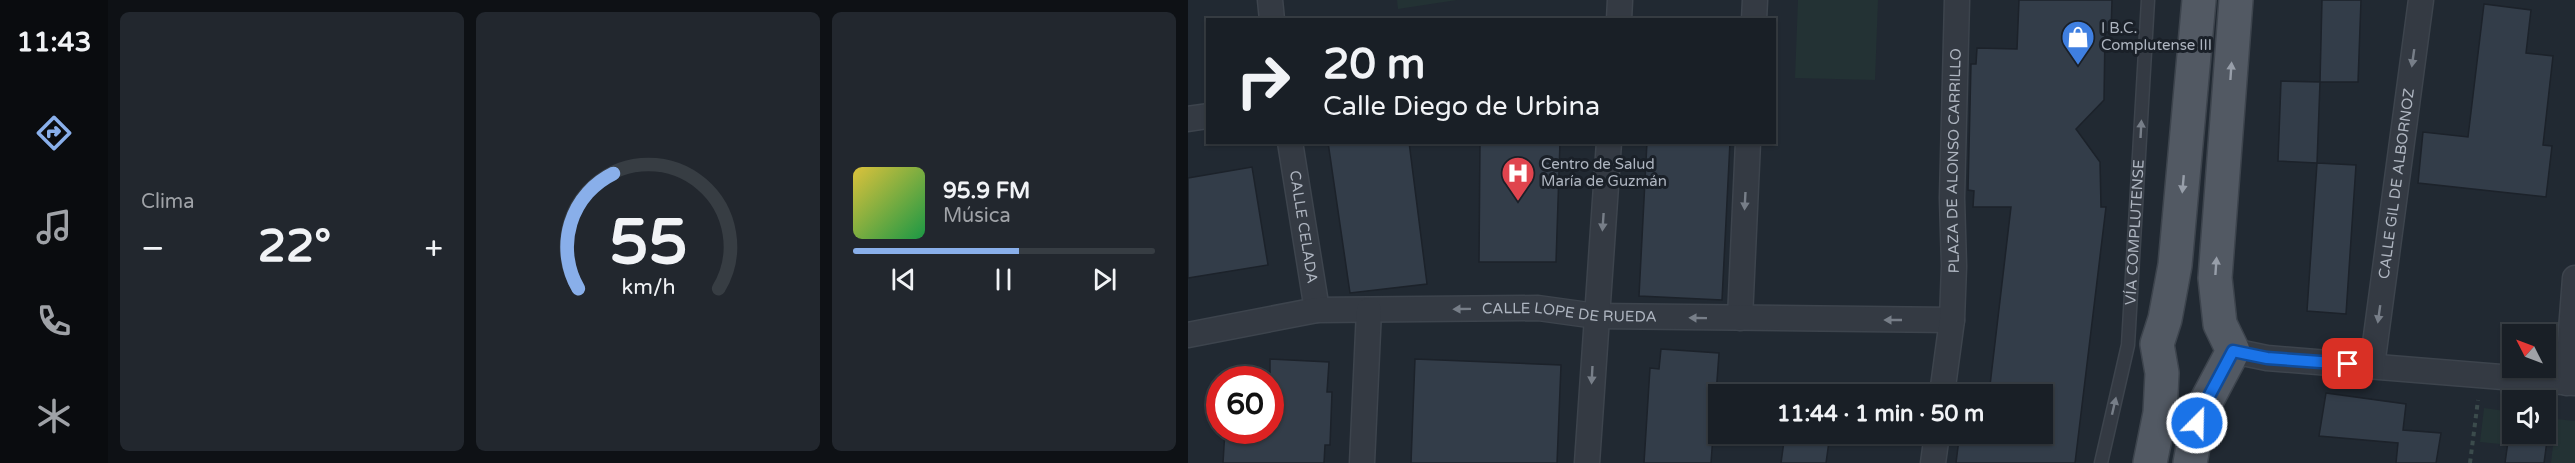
<!DOCTYPE html>
<html lang="es">
<meta charset="utf-8">
<style>
:root{--surface:#191f26;--page:#22272e;--text:#f1f3f6;--muted:#9fa2a7;--line:#373d43;--accent:#89afea}
body{margin:0;font-family:"Varela Round",sans-serif;background:var(--page);color:var(--text);height:100vh;display:flex;flex-direction:column;font-size:22px;white-space:nowrap}
*{box-sizing:border-box;margin:0}
p{font-size:20px;color:var(--muted)}
.icon{flex:none;width:33px;height:33px;fill:none;stroke:currentColor;stroke-width:2;stroke-linecap:round;stroke-linejoin:round}
.map{position:relative;flex:1;overflow:hidden}
.side{display:flex;flex-direction:column;gap:12px;padding:12px;background:#0e1115;width:1080px}
.side>*{flex:none}
.hud{position:absolute;left:18px;top:18px;width:570px;height:126px;border-radius:0px;box-shadow:0 2px 4px #0004,0 0 0 2px var(--line);background:#191f26;color:var(--text);overflow:hidden}
.needle{width:39px;rotate:312deg}
.fabs{position:absolute;left:1314px;top:324px;display:grid;gap:12px}
.fabs a{display:grid;place-items:center;width:54px;height:54px;border-radius:0px;background:var(--surface);box-shadow:0 2px 4px #0004,0 0 0 2px var(--line);font-size:30px}
.speed{position:absolute;left:18px;top:366px;display:flex;gap:12px;font-size:30px;font-weight:700;text-align:center}
.speed>*{display:grid;place-content:center;width:78px;height:78px;border-radius:50%;background:var(--surface);box-shadow:0 2px 4px #0004,0 0 0 2px var(--line);line-height:1}
.speed .limit{border:9px solid #d22;background:#fff;color:#111}
.pin{position:absolute;display:grid;place-items:center;width:51px;height:51px;color:#fff;margin:-26px;border-radius:12px;box-shadow:0 3px 9px #0006}
.me{position:absolute;width:66px;margin:-33px;rotate:23deg;stroke-linejoin:round;filter:drop-shadow(0 0 4px #0008)}
.turn{display:flex;align-items:center;gap:21px;height:126px;padding:0 18px;font-size:27px}
.turn .icon{width:78px;height:78px;stroke-width:2.5}
.turn b{display:block;font-size:42px;line-height:51px}
.big{font-size:45px;font-weight:800;line-height:1.1}
.side .card{flex:1;display:flex;flex-direction:column;justify-content:center;gap:9px;min-width:0;padding:0 21px;border-radius:9px;background:var(--page)}
.side .dial{align-items:center;gap:0}
.dial svg{height:156px;overflow:visible;fill:none;stroke:var(--line);stroke-width:7;stroke-linecap:round;text-anchor:middle}
.dial text{fill:var(--text);stroke:none}
.song{display:flex;align-items:center;gap:18px}
.cover{width:72px;height:72px;border-radius:9px;background:linear-gradient(135deg,hsl(50 70% 55%),hsl(140 70% 35%))}
.played{height:6px;border-radius:3px;background:linear-gradient(90deg,var(--accent) 55%,var(--line) 55%)}
.keys{display:flex;justify-content:space-around;direction:ltr}
.heat{display:flex;justify-content:space-between;align-items:center;font-size:33px;direction:ltr}
.side .tiles{flex:1;display:grid;gap:12px;grid-template-columns:repeat(3,1fr)}
.trip{position:absolute;left:520px;top:384px;width:345px;height:60px;border-radius:0px;background:var(--surface);box-shadow:0 2px 4px #0004,0 0 0 2px var(--line);font-weight:800;line-height:60px;text-align:center}
main{display:flex;flex:1;min-height:0}
.tabs{display:flex;flex-direction:column;width:108px;justify-content:space-around;align-items:center;background:#0a0c0f;color:var(--muted)}
.tabs .icon{width:42px;height:42px}
.tabs .on{color:var(--accent)}
.tabs b{font-size:27px;color:var(--text)}
.map>svg:first-child{display:block}
.green{fill:#233234}
.building{fill:#333d49;stroke:#1c222a;stroke-width:1.5}
.lines{fill:none;stroke-linecap:round;stroke-linejoin:round}
.lane-casing{stroke:#3d444d;stroke-width:15}
.street-casing{stroke:#3d444d;stroke-width:27}
.primary-casing{stroke:#3d444d;stroke-width:36}
.path{stroke:#3b4b4c;stroke-width:4;stroke-dasharray:4.5 4.5;stroke-linecap:butt}
.lane{stroke:#343a43;stroke-width:12}
.street{stroke:#343a43;stroke-width:24}
.primary{stroke:#525963;stroke-width:33}
.oneway{fill:#777e88}
.oneway2{fill:#979ea9}
.route-casing{stroke:#114b97;stroke-width:15}
.route{stroke:#1a73e8;stroke-width:10}
.labels{text-anchor:middle;dominant-baseline:central;stroke-width:6;stroke-linejoin:round;paint-order:stroke}
.poi-label{font-size:15px;fill:#aeb5c0;stroke:#1a2028;text-anchor:start}
.street-label{font-size:15px;fill:#aeb5c0;stroke:#1a2028}
</style>
<main>
<nav class="tabs">
<b>11:43</b>
<svg class="icon on" aria-label="directions" viewBox="0 0 24 24"><path d="M12 3l9 9-9 9-9-9zM9 14v-3h6M13 9l2 2-2 2"/></svg>
<svg class="icon" aria-label="music" viewBox="0 0 24 24"><path d="M9 18V5l10-2v13"/><circle cx="6" cy="18" r="3"/><circle cx="16" cy="16" r="3"/></svg>
<svg class="icon" aria-label="phone" viewBox="0 0 24 24"><path d="M5 4h4l2 5-3 2q2 4 5 5l2-3 5 2v4C11 20 4 13 5 4z"/></svg>
<svg class="icon" aria-label="climate" viewBox="0 0 24 24"><path d="M12 3v18M4 7l16 10M4 17L20 7"/></svg>
</nav>
<section class="side">
<div class="tiles">
<div class="card"><p>Clima</p>
<div class="heat"><a>−</a><b class="big">22°</b><a>+</a></div>
</div>
<div class="card dial"><svg viewBox="0 0 100 80">
<path d="M14 69A42 42 0 1 1 86 69"/>
<path d="M14 69A42 42 0 0 1 32 10" stroke="#89afea"/>
<text x="50" y="56" font-size="32" font-weight="700">55</text>
<text x="50" y="72" font-size="11">km/h</text>
</svg></div>
<div class="card">
<div class="song"><i class="cover"></i><div><b>95.9 FM</b><p>Música</p></div></div>
<div class="played"></div>
<div class="keys"><svg class="icon" aria-label="previous" viewBox="0 0 24 24"><path d="M18 5L8 12l10 7zM5 5v14"/></svg><svg class="icon" aria-label="pause" viewBox="0 0 24 24"><path d="M8 5v14M16 5v14"/></svg><svg class="icon" aria-label="next" viewBox="0 0 24 24"><path d="M6 5l10 7-10 7zM19 5v14"/></svg></div>
</div>
</div>
</section>
<div class="map">
<svg width="1387" height="463" viewBox="0 0 1387 463">
<rect width="100%" height="100%" fill="#212932"/>
<path class="green" d="M209,0H269L210,9Z
M610,0H690L687,80L607,78Z
M1296,408L1317,411L1312,444L1292,442Z
M1368,419L1387,421V463H1363Z"/>
<path class="building" d="M831,0H924L923,32H917L916,100L888,129L912,162L913,207H918L887,463H768L771,439H796V434H855V394H801L823,207H785L786,191L780,190L783,64H788L789,48L829,49Z
M1134,0H1173L1170,82H1132Z
M1296,4L1343,10L1338,53L1365,56L1355,145L1364,146L1358,197L1230,183L1235,132L1280,137Z
M1093,81L1132,82L1129,163L1090,161Z
M140,142H221L239,284L162,293Z
M292,142H372L368,262H291Z
M459,142H542L534,300L451,296Z
M1129,163L1168,165L1158,314L1119,311Z
M64,167L80,265L0,278V178Z
M473,349L531,353L523,463H456L462,368L471,369Z
M82,359L141,362L139,392H144L142,445H137L136,463H35L37,430H82Z
M227,359L373,365L369,463H223Z
M1138,393L1218,404L1215,430L1253,433L1248,463H1208L1210,443L1131,436Z
M1324,413V434H1358V417L1362,418L1356,463H1317Z
M597,434H642L638,463H593Z"/>
<g class="lines">
<g class="lane-casing">
<g id="lane">
<path id="s1" d="M913,463L940,345L960,0"/>
</g>
</g>
<g class="street-casing">
<g id="street">
<path d="M82,0L84,20"/>
<path d="M431,20L432,0"/>
<path d="M566,20L567,0"/>
<path d="M0,119L20,116"/>
<path id="s2" d="M102,142L129,310"/>
<path d="M552,318L560,142"/>
<path id="s3" d="M0,335L129,310L350,308L408,316L764,320"/>
<path d="M1045,351L1079,358L1387,383"/>
<path id="s4" d="M1184,366L1233,0"/>
<path d="M1379,383L1387,278"/>
<path id="s5" d="M754,394L764,320L766,266L764,198L769,0"/>
<path d="M174,463L181,310"/>
<path d="M399,463L421,142"/>
<path d="M745,463L749,434"/>
</g>
</g>
<g class="primary-casing">
<path id="primary" d="M962,463L972,413L974,373L969,344L977,319L987,265L1011,0
M1002,463L1011,415L1045,351L1032,324L1027,278L1048,0"/>
</g>
<path class="path" d="M1282,463L1290,400"/>
<use href="#lane" class="lane"/>
<use href="#street" class="street"/>
<use href="#primary" class="primary"/>
</g>
<defs><path id="oneway-solid" d="M-6-.8H1V-3.2L6.5 0L1 3.2V.8H-6Z" transform="scale(1.5)"/></defs>
<g class="oneway">
<use href="#oneway-solid" transform="translate(1225 58) rotate(98)"/>
<use href="#oneway-solid" transform="translate(953 129) rotate(-87)"/>
<use href="#oneway-solid" transform="translate(557 201) rotate(93)"/>
<use href="#oneway-solid" transform="translate(415 222) rotate(94)"/>
<use href="#oneway-solid" transform="translate(274 309) rotate(179)"/>
<use href="#oneway-solid" transform="translate(1191 314) rotate(98)"/>
<use href="#oneway-solid" transform="translate(510 318) rotate(-179)"/>
<use href="#oneway-solid" transform="translate(705 320) rotate(-180)"/>
<use href="#oneway-solid" transform="translate(404 375) rotate(93)"/>
<use href="#oneway-solid" transform="translate(926 406) rotate(-77)"/>
</g>
<g class="oneway2">
<use href="#oneway-solid" transform="translate(1043 71) rotate(-86)"/>
<use href="#oneway-solid" transform="translate(995 184) rotate(95)"/>
<use href="#oneway-solid" transform="translate(1028 266) rotate(-86)"/>
</g>
<g class="lines">
<g class="route-casing">
<path id="route" d="M1009,423L1011,415L1045,351L1079,358L1160,364"/>
</g>
<use href="#route" class="route"/>
</g>
<defs>
<g id="shop-pin" transform="scale(1.725)"><path d="M0 17L-7.5 6A9.5 9.5 0 1 1 7.5 6Z" fill="#3f7fe0" stroke="#1a2028"/><path d="M-5-2.5h2.3a2.7 3.5 0 0 1 5.4 0H5L5.5 6h-11ZM-1.5-2.5h3a1.5 2.3 0 0 0-3 0Z" fill="#fff"/></g>
<g id="hospital-pin" transform="scale(1.725)"><path d="M0 17L-7.5 6A9.5 9.5 0 1 1 7.5 6Z" fill="#e0444e" stroke="#1a2028"/><path d="M-5-5h3v3.5h4V-5h3V5h-3V1.5h-4V5h-3Z" fill="#fff"/></g>
</defs>
<g fill-rule="evenodd">
<use href="#shop-pin" x="890" y="37"/>
<use href="#hospital-pin" x="330" y="173"/>
</g>
<g class="labels">
<g class="poi-label">
<text x="913" y="28">I B.C.<tspan x="913" dy="17">Complutense III</tspan></text>
<text x="353" y="164">Centro de Salud<tspan x="353" dy="17">María de Guzmán</tspan></text>
</g>
<g class="street-label">
<text stroke="none"><textPath href="#s5" startOffset="234">PLAZA DE ALONSO CARRILLO</textPath></text>
<text stroke="none"><textPath href="#s4" startOffset="184">CALLE GIL DE ALBORNOZ</textPath></text>
<text stroke="none"><textPath href="#s2" startOffset="86">CALLE CELADA</textPath></text>
<text stroke="none"><textPath href="#s1" startOffset="234">VÍA COMPLUTENSE</textPath></text>
<text stroke="none"><textPath href="#s3" startOffset="384">CALLE LOPE DE RUEDA</textPath></text>
</g>
</g>
</svg>
<div class="fabs">
<a><svg class="needle" viewBox="-14 -14 28 28"><path d="M0-13l5 13h-10z" fill="#e53935"/><path d="M0 13l5-13h-10z" fill="#9fa2a7"/></svg></a>
<a><svg class="icon" aria-label="sound" viewBox="0 0 24 24"><path d="M4 9h4l5-4v14l-5-4H4zM17 9q2 3 0 6"/></svg></a>
</div>
<div class="speed"><div class="limit">60</div></div>
<div class="pin" style="left:1160px;top:364px;background:#d93025"><svg class="icon" aria-label="arrive" viewBox="0 0 24 24"><path d="M6 21V4h12l-3 4 3 4H6"/></svg></div>
<svg class="me" style="left:1009px;top:423px" viewBox="-20 -20 40 40"><circle r="17" fill="#1a73e8" stroke="#fff" stroke-width="3"/><path d="M0-11L8 9 0 5-8 9z" fill="#fff"/></svg>
<div class="trip">11:44 · 1 min · 50 m</div>
<div class="hud">
<div class="turn"><svg class="icon" aria-label="right" viewBox="0 0 24 24"><path d="M7 20v-9h11M14 6l5 5-5 5"/></svg><div><b>20 m</b>Calle Diego de Urbina</div></div>
</div>
</div>
</main>
